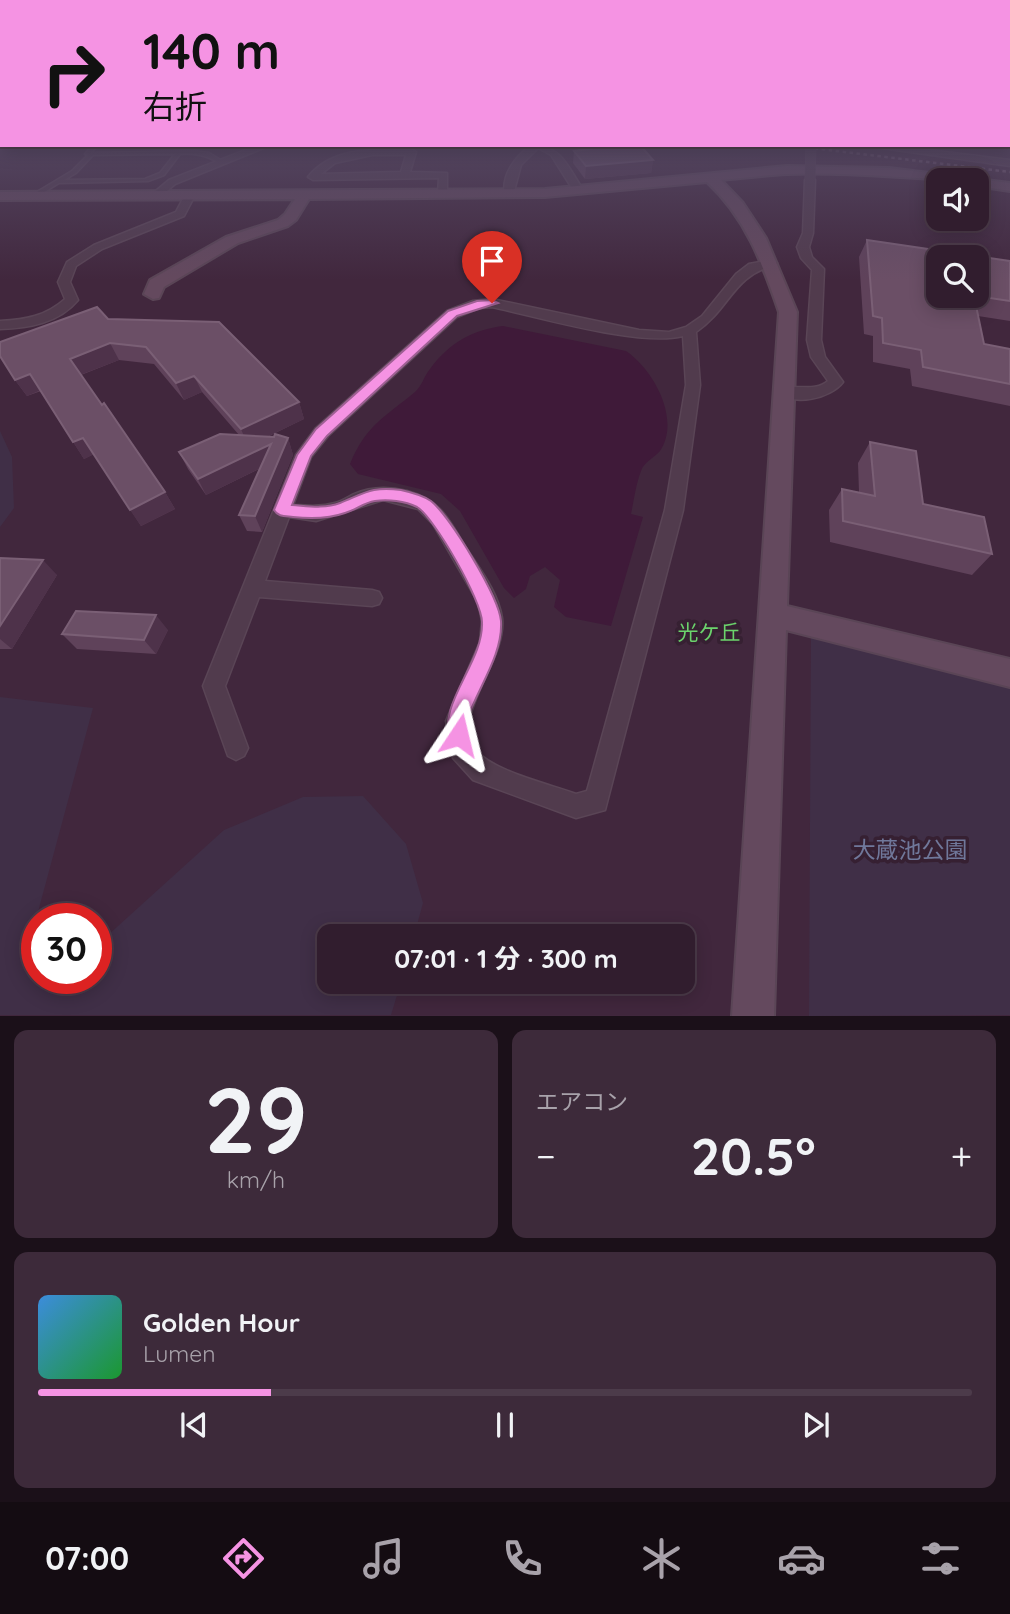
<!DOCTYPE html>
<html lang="ja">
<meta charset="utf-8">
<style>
:root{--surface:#311d2e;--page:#3d2a3a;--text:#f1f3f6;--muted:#a8a2aa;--line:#4c3b4a;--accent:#f593e3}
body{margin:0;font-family:Quicksand,"Noto Sans JP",sans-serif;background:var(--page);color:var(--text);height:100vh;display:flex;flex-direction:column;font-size:26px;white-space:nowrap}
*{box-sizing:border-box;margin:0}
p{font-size:23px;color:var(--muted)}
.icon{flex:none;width:38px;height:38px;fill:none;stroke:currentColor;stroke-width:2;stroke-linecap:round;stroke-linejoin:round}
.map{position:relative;height:1016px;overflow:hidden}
.panel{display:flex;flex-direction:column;gap:14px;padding:14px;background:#1b1019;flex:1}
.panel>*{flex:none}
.guide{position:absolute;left:0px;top:0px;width:1012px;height:147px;box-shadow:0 4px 18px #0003,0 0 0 2px var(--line);background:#f593e3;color:#111;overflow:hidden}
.buttons{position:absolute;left:926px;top:168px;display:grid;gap:14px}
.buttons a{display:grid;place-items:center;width:63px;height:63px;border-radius:14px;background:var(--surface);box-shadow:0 4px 18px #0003,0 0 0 2px var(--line);font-size:35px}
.speed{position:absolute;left:21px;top:903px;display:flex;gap:14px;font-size:35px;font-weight:700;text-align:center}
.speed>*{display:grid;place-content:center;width:91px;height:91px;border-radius:50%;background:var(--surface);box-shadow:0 4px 18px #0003,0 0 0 2px var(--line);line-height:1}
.speed .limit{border:10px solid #d22;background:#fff;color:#111}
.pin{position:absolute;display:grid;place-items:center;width:60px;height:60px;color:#fff;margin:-72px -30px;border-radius:50% 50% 50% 0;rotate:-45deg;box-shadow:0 0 7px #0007}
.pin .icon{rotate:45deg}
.me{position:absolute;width:77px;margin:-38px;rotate:10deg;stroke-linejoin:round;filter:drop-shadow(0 0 5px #0008)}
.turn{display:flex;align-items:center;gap:24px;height:147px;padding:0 28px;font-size:32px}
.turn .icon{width:91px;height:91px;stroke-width:2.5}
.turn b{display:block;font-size:49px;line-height:60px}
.big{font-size:52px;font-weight:700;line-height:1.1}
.panel .card{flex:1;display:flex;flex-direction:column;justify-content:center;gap:10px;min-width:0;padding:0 24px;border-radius:14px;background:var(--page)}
.panel .dial{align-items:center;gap:0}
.dial b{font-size:91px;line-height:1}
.song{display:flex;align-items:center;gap:21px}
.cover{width:84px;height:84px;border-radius:10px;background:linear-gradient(135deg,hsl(210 70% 55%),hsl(130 70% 35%))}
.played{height:7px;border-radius:4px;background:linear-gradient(90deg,var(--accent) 25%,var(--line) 25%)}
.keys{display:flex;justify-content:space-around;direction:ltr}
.heat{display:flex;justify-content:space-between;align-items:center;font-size:38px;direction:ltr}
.panel .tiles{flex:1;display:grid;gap:14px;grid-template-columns:1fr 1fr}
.card:last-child{grid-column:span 2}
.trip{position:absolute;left:317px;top:924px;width:378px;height:70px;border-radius:14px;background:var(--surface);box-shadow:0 4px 18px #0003,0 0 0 2px var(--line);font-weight:700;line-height:70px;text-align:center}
.tab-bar{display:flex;height:112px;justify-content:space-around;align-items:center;background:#140c12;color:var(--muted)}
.tab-bar .icon{width:49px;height:49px}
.tab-bar .active{color:var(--accent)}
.tab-bar b{font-size:32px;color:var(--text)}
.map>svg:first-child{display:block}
.green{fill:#402f47}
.water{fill:#3f1a39}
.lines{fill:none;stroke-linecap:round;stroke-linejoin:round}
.lane-casing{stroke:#5a4556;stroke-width:3}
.street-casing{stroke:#5a4556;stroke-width:3}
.secondary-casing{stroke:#5a4556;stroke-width:4}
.lane{fill:#513b4d;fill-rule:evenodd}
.street{fill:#513b4d;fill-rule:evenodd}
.secondary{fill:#64495e;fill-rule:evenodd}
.rail{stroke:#785d73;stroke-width:2.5;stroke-dasharray:3.5 3.5;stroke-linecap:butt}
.street-bridge-casing{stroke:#5a4556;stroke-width:11;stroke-linecap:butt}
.street-bridge{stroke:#513b4d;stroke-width:10}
.wall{fill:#5f425a;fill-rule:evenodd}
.shaded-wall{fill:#4e324a}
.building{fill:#6b4f66;stroke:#7a5f75;stroke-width:2}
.route{fill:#f593e3;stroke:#9f6094;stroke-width:2}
.labels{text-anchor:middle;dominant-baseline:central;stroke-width:7;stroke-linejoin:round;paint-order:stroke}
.neighbourhood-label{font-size:21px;fill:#6bd36c;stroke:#362032}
.near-park-label{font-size:23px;fill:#70789b;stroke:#362032}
</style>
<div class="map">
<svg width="1010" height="1016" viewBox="0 0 1010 1016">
<rect width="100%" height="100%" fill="#41273d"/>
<path class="green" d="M0,431L12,457L14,508L0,527Z
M811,631L1010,683V1015L809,1016Z
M0,697L93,708L28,949L37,954V978H96V946L224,830L303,797L363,796L406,844L423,903L414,936H329V982H401L391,1015H0Z"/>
<path class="water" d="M503,326L626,351C654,370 681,420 660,451C654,458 644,462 641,471C636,484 634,500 631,514L643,517L611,626L566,617L554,607L560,580L545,567L530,576L526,589L514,598L504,588L460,511L441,494L358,474L350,464C366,425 385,417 415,392C422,386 424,376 430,369C449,343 472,330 503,326Z"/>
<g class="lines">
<g class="lane-casing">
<path id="lane" d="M93,145H98L91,153L194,151L209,153L222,161L218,162C205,155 195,153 180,154L164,175L148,181L59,183L41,194H37V192L72,171L88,155L85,154ZM175,154L160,173L145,179L64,180L76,173L93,155Z"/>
</g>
<g class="street-casing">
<path id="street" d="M258,145H271L175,184L160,197L151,195L169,180Z
M531,145C562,145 568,168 584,191L583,193H575L551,155L538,148L521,165L513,195H505C501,175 515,157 531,145Z
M860,145H888L1010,160V166Z
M411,149L416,152L410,172L447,173V195L438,193L439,178L313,180L308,177C333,146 375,150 411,149ZM372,155H406L401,172L321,174L335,163Z
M810,177L815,180L813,233L809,247L812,257L824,269L821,340L825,357L843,382C831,398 794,407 779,392C791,381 813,394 828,381L811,357L807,340L812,270L801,258L797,247L803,233L805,180Z
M186,193L195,195L184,216L102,249L76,266L70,282L78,300C59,323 29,328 0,329V321C25,320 46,316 65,299L58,282L67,262L94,245L176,212Z
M771,260L777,263L775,265C732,276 731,308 696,332L700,385L683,510L605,810L576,818L473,780L453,758L446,721L480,642L482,621L478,602L433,524L418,509L383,500L316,521L289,517L265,581L372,590L379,592L382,598L379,604L372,606L259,597L225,686L248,748L244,756L236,760L228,756L203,686L296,455L316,428L447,311L473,301L492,299L639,330L669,332L686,327L702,316L736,274L749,264ZM492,307C539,317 641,347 683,336L686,385L665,510L587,791L576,794C550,784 485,770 472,745C455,710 507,658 502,618C498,591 477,566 463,543C447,516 439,500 407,491C390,487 370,487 354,494C348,497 342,501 335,503C321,507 308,506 293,505L311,457L328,436L457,317L479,308Z"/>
</g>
<g class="secondary-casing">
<path id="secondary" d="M787,166L889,168L1010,183V191L976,186V180C914,180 850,171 787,174C765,175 743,178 721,180L743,203L766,238L797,312L787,606L1010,659V687L786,630L774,1016H732L779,312C762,263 746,218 707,182L545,197L309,199L296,220L288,226L238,243L164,287L159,298L153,299L144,294L150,280L226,237L278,220L285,214L295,199L0,200V192L545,189Z"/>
</g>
<use href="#lane" class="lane"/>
<use href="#street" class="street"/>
<use href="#secondary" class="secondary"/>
<path class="rail" d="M787,145L1010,172"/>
<g class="street-bridge-casing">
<path id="street-bridge" d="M810,180L811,145"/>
</g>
<use href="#street-bridge" class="street-bridge"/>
</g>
<path class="wall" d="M574,145H640L653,160L651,173L585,179L573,163L574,151L579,150Z
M867,240L1010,261V321L978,316L984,344L1010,349V406L912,386L910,369L873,362V336L864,334L859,257ZM938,257L976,296H938Z
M108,319L299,402L304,419L267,437L288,438L293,455L262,532L247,531L239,515L259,469L206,495L188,469L179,452L239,435L202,392L184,400L154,364L119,360L81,375L165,492L175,509L141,526L94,454L84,459L41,391L27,396L15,380Z
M870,442L923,504L992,554L972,575L830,542L829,510L842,489L859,492L858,463Z
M0,558L57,575L12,649H0Z
M168,630L156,654L77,649L62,634Z"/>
<path class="shaded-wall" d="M653,160L651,173L585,179L586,166Z
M110,343L119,360L80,375L70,359Z
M30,374L41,390L27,396L15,380Z
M194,376L202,392L184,400L176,383Z
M299,402L304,419L248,446L241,429Z
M83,438L94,454L84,459L73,442Z
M288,438L293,455L262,532L255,516Z
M271,444L277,460L206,495L198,479Z
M165,492L175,509L141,526L130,510Z
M43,560L57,575L12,649L0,639V626Z
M156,615L168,630L156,654L144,640Z"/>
<path class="building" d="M587,145H640L653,160L586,166L574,151L591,149Z
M867,240L1010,261V301L976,296V257H938V296H974L984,344L1010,349V384L923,367L921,350L883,343L882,318L873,316Z
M97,307L108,319L219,322L299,402L241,429L194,376L176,383L146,347L110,343L70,359L102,405L104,403L165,492L130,510L83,438L73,442L30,374L15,380L0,356V342Z
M220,434L274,437L275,434L288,438L255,516L239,515L271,444L198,479L179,452Z
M870,442L916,451L923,504L984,517L992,554L843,521L842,489L875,496Z
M0,558L43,560L0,626Z
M76,611L156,615L144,640L62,634Z"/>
<linearGradient id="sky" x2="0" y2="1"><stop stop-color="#241522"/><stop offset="0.49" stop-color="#544762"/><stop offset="1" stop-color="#544762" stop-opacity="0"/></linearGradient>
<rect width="1010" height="280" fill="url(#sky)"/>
<path class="route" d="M477,301L492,300L498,303L457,316L327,436L311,456L292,505C308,506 324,509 340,503C365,493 372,486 401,490C410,492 424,496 431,501C450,516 499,597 501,621C503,654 479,686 468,717C465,726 470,734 466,743L459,746L451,743C435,705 484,663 482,622C482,601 434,517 417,507C405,501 388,499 375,501C363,503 356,510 345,513C328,519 311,519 293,517C285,516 278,517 274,510L297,455L316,429L448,311Z"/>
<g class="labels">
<g class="neighbourhood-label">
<text x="709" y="632">光ケ丘</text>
</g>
<g class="near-park-label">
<text x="910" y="849">大蔵池公園</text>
</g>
</g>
</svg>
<div class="buttons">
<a><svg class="icon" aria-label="sound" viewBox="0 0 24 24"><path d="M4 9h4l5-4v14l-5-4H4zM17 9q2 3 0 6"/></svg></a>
<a><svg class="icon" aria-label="search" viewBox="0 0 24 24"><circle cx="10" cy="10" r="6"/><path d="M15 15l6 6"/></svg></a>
</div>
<div class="speed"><div class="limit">30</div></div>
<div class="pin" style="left:492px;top:303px;background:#d93025"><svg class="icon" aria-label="arrive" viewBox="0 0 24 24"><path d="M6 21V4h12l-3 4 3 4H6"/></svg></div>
<svg class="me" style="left:459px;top:735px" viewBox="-20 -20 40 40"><path d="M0-17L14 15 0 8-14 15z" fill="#f593e3" stroke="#fff" stroke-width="4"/></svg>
<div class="trip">07:01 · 1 分 · 300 m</div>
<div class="guide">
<div class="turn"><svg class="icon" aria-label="right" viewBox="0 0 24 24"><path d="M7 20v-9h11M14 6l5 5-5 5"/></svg><div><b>140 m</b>右折</div></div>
</div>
</div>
<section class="panel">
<div class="tiles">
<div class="card dial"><b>29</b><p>km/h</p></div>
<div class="card"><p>エアコン</p>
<div class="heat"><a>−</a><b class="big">20.5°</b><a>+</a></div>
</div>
<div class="card">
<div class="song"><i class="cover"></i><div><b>Golden Hour</b><p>Lumen</p></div></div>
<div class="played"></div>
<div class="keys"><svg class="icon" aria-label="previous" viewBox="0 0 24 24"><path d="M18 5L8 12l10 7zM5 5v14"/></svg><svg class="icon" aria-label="pause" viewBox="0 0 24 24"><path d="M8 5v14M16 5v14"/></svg><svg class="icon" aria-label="next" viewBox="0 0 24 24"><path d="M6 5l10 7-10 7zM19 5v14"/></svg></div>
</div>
</div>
</section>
<nav class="tab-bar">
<b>07:00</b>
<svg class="icon active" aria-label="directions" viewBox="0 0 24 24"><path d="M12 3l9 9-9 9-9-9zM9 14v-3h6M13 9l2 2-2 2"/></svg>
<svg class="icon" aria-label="music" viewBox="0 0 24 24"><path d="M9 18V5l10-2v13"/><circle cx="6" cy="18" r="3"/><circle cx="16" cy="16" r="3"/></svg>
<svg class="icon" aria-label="phone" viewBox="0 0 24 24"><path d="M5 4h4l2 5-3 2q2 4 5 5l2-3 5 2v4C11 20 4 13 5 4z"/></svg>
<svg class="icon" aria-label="climate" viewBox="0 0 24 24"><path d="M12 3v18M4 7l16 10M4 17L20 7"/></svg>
<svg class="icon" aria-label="car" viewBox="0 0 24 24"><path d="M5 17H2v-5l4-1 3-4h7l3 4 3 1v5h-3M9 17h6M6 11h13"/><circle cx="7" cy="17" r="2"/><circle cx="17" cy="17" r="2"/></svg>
<svg class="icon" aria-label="filters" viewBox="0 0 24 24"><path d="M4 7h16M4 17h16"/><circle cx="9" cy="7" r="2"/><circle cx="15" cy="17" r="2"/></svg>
</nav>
